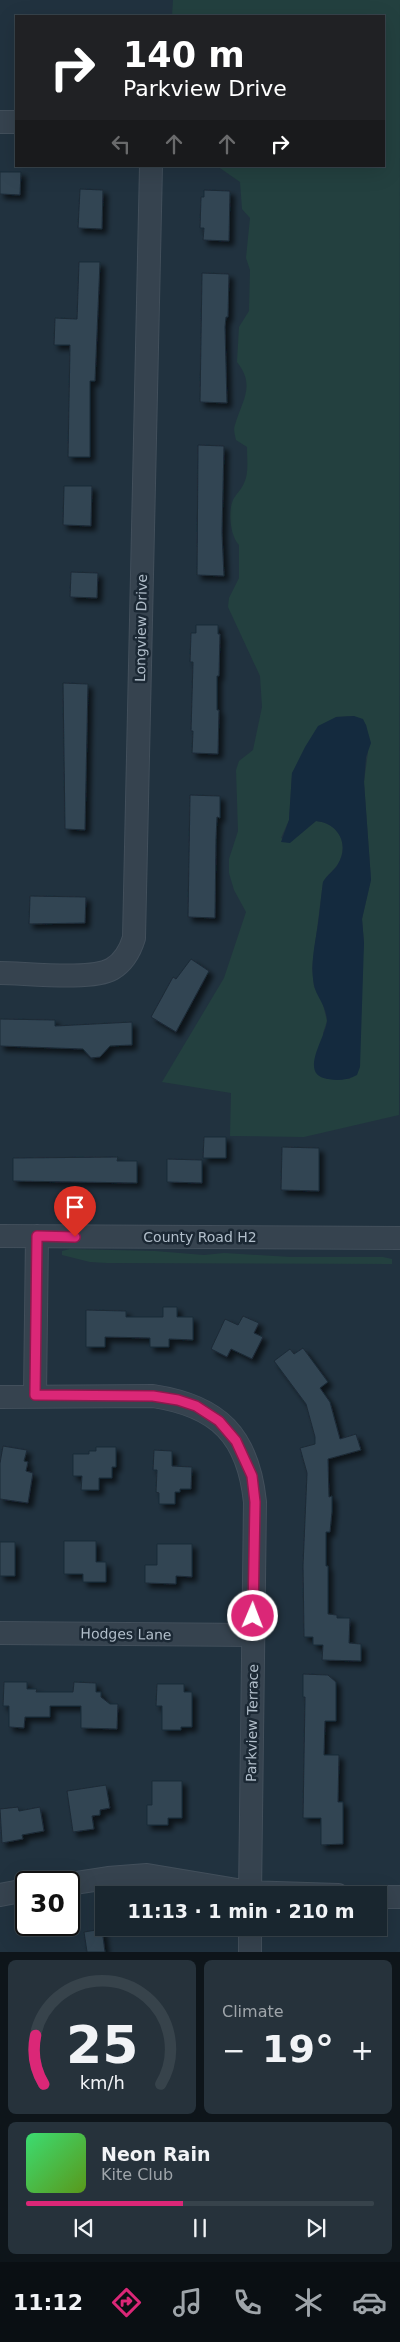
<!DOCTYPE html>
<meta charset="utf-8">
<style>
:root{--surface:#19262f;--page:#26323b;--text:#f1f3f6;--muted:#9fa5aa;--line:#37434b;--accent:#db2777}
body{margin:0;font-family:"DejaVu Sans",sans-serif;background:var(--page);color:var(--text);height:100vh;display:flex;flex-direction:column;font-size:19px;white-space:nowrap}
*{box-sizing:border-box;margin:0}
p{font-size:16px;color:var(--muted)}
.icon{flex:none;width:28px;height:28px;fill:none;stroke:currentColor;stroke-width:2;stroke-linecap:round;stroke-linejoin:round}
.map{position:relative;height:1952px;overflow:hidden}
.drawer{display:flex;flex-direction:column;gap:8px;padding:8px;background:#0e151a;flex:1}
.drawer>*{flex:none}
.banner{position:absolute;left:15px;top:15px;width:370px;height:152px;border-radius:0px;box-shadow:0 5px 20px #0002,0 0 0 1px var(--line);background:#202124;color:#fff;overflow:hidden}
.speed{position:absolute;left:15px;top:1871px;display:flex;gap:10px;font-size:25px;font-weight:700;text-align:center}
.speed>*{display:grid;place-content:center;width:65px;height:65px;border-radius:50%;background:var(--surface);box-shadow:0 5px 20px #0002,0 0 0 1px var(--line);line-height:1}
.speed .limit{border:2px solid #111;border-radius:8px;background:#fff;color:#111}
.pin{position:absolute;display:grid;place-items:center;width:42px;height:42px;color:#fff;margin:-51px -21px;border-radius:50% 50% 50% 0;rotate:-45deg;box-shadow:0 0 5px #0007}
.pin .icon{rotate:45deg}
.me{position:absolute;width:55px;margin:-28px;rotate:1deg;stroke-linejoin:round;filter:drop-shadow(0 0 4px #0008)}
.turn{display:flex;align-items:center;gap:18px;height:105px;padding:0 25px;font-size:22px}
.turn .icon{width:65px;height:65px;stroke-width:2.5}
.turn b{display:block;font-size:35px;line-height:42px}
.lanes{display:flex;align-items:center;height:48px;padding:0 25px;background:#0003;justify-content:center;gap:25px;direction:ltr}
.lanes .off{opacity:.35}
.big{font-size:38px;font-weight:700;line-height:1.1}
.drawer .widget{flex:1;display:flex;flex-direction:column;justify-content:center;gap:8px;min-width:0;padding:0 18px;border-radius:8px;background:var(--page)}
.drawer .dial{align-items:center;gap:0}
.dial svg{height:130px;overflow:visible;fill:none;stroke:var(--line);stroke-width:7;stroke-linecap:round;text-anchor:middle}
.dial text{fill:var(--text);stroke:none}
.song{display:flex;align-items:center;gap:15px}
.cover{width:60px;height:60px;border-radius:8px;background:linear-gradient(135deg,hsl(140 70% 55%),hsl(90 70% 35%))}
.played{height:5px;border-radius:2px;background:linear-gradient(90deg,var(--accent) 45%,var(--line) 45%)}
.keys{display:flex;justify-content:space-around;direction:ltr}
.heat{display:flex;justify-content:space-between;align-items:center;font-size:28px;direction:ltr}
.drawer .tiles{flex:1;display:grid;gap:8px;grid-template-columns:1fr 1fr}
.widget:last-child{grid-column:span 2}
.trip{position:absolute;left:95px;top:1886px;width:292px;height:50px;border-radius:0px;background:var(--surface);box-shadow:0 5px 20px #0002,0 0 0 1px var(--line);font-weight:700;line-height:50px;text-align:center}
.tab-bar{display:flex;height:80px;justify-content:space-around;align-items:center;background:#0a0f13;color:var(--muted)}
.tab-bar .icon{width:35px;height:35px}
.tab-bar .current{color:var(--accent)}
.tab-bar b{font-size:22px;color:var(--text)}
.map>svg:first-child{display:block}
.green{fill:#23403f;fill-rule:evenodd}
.water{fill:#142a3e}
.building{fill:#304453;stroke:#1d2a36;filter:url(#shadow)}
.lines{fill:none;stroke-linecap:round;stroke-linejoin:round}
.minor-casing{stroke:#424f5b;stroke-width:24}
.minor{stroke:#36434f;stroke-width:22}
.route-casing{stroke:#8e194d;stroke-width:12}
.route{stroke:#db2777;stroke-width:9}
.labels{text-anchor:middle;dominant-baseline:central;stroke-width:5;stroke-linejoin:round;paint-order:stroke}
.street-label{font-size:14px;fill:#b1beca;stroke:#1b2834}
</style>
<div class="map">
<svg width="400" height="1952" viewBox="0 0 400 1952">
<defs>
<filter id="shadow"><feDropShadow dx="4.5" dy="4.5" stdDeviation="2.5" flood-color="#0009"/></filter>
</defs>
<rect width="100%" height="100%" fill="#21323f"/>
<path class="green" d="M173,0H400L399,1115L304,1137L230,1136L231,1093L162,1082L224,978L246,912L234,890L229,873V859L238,831L236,770L239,761L253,750L262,707L260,676L228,607L229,598L239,578V545C230,536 228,511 233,500C236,494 242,489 244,483C249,474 247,458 247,447L236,440C235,435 233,429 235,425C242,400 256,386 237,362L239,327L249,311L250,270L246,258L250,218L242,209L240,182L217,166H384V16H172ZM354,716L366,725L368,752L364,782L371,879L362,919L364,943L350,1079H326L323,1033L327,1021L322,1001L314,987L312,968L323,882C327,875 335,869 338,864C350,843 338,823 316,821L290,842L281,838L289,820L292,773L336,717Z
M70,1249L155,1251L204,1255L224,1253L290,1257H383L392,1259V1264L107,1263L90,1262L62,1255V1251Z"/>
<path class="water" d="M354,716L363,719L366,725L371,743L366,757L364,782L371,880L362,919L364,943L360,1067L357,1075C348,1080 338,1081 328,1079C297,1075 327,1036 327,1020C326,1005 316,996 314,985C310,964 315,944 318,924C320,910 321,896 323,882C327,875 335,870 338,864C350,844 338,823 316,821L290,843L281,842L289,820L292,773L305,747L318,726L336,717Z"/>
<path class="building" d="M0,172H21L20,195L0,194Z
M80,189L103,190L102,229L78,228Z
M204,190L230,191L229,241L203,240L204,228H200L201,197H204Z
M79,262H100L95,381H90V457H68L70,345H54L55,318L77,319Z
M202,273L229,274L228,317H226L225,327L227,403L200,402Z
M198,445L224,446L222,533L224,576L197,575Z
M64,486H92L91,526L63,525Z
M71,572L98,573L97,598L70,597Z
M196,625H218V634H220L219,676H217V710H219L218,754L192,753L193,731H191L193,662H190L191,633H196Z
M63,683L88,684L85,830L65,829Z
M190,795L220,796V818L217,817L216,839L215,918L188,917Z
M30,896L86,897L85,923L29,924Z
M191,959L209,971L176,1032L151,1017L173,977L176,979Z
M0,1019L55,1020V1026L132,1022V1045L110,1046L100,1057L91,1058L83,1049L0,1046Z
M204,1137H226V1158H203Z
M282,1147L319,1148V1191L281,1190Z
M118,1157L117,1161H137V1183L13,1181V1158Z
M167,1159L202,1160V1183L167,1182Z
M163,1307H177V1317H193V1340L169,1339V1347H150V1338L105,1337V1347H86V1310L126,1311V1317H163Z
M243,1316L259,1323L254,1333L263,1337L252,1359L231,1349L227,1357L211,1349L225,1319L238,1325Z
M303,1348L328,1382L320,1388L330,1402L340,1439L356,1434L361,1450L328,1459L329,1497L332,1496V1512L330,1532H326V1566H328V1614L337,1615V1618H350L349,1643L361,1644V1661L322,1660L323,1645H313V1637H304L303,1565L307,1473L300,1448L315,1444V1437L306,1404L274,1361L290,1349L294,1354Z
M3,1446L27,1450L24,1461L28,1462L26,1471L33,1473L28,1503L0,1499V1463Z
M96,1447H116V1467H112V1478H99V1490H81L82,1476H73V1454H89V1451H96Z
M154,1450L172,1451V1466L192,1467L191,1489H180V1492H175V1504H159V1493L156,1492L157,1470H153Z
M64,1541H96V1562H106V1582H83V1574H64Z
M0,1542H15V1576H0Z
M157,1544H192V1577L176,1576V1584L145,1583V1565H157Z
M303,1674L328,1675L336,1682V1721H325L324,1755H339L338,1802H343V1844L321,1845V1818H303L305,1697H303Z
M4,1682H27V1689H37L36,1692H73L74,1682L96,1683V1692H101V1697L110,1704H118L117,1729L81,1728V1706H50V1717H25L24,1728L9,1727V1706H3Z
M157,1684H184V1692H192V1727H181V1730H162V1706H156Z
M152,1781H182V1818H168V1825H147V1805H152Z
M106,1785L110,1808L100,1810V1815L92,1816L94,1829L73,1832L67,1791Z
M18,1807L19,1811L40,1807L44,1831L22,1835L23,1839L2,1843L0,1809Z
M102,1929L105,1952H87L84,1932Z"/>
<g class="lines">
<g class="minor-casing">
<path id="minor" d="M0,122H16
M0,973C25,973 91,981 112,969C124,962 130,951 134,938L151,166
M0,1236L400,1238
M35,1395L37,1236
M0,1397L153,1396C219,1406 248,1436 255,1502L250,1895
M0,1633L253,1635
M69,1884L108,1878L147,1875L249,1892L338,1895
M0,1895L26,1890
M379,1897H400
M250,1928V1952"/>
</g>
<use href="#minor" class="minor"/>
</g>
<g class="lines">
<g class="route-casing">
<path id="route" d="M75,1237L37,1236L35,1395L153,1396L178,1400L196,1406L219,1421L236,1441L252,1476L255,1502L253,1616"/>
</g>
<use href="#route" class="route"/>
</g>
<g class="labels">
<g class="street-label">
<text transform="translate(141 628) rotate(-89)">Longview Drive</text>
<text x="200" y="1237">County Road H2</text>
<text transform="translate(126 1634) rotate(1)">Hodges Lane</text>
<text transform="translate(252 1723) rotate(-89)">Parkview Terrace</text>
</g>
</g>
</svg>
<div class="speed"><div class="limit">30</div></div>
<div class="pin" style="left:75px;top:1237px;background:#d93025"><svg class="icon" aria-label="arrive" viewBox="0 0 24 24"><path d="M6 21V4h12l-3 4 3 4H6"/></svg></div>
<svg class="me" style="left:253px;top:1616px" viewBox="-20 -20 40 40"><circle r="17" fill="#db2777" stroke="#fff" stroke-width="3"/><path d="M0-11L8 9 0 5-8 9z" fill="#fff"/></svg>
<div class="trip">11:13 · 1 min · 210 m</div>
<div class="banner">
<div class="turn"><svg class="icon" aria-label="right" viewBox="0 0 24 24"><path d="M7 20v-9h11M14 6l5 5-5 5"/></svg><div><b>140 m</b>Parkview Drive</div></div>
<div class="lanes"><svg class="icon off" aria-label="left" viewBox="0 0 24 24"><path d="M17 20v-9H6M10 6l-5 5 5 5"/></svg><svg class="icon off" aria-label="ahead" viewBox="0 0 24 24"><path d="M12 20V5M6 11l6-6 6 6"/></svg><svg class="icon off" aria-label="ahead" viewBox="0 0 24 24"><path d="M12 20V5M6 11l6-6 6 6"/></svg><svg class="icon" aria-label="right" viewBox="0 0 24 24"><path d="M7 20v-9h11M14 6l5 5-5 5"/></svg></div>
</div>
</div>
<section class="drawer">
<div class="tiles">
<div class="widget dial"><svg viewBox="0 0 100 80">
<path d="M14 69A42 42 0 1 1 86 69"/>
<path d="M14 69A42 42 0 0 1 9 39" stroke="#db2777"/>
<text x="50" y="56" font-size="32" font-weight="700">25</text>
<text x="50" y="72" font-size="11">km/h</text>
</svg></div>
<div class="widget"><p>Climate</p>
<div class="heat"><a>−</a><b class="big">19°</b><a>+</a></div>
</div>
<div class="widget">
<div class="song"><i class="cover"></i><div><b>Neon Rain</b><p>Kite Club</p></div></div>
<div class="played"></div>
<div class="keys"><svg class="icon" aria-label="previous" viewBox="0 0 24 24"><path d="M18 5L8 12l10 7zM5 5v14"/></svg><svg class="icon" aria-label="pause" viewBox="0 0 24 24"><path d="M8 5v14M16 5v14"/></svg><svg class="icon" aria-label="next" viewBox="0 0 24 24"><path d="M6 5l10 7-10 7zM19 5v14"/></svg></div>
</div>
</div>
</section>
<nav class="tab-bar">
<b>11:12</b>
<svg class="icon current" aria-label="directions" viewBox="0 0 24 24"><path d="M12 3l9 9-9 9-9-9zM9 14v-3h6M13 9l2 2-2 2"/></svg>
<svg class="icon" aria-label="music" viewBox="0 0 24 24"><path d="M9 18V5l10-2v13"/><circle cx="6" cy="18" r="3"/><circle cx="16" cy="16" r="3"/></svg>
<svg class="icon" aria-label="phone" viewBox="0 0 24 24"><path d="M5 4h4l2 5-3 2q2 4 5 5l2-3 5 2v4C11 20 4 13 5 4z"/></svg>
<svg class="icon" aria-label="climate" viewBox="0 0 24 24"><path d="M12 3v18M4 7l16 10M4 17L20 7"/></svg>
<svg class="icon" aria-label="car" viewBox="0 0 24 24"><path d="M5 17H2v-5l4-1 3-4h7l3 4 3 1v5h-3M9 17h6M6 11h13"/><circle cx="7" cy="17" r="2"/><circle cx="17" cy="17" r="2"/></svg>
</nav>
